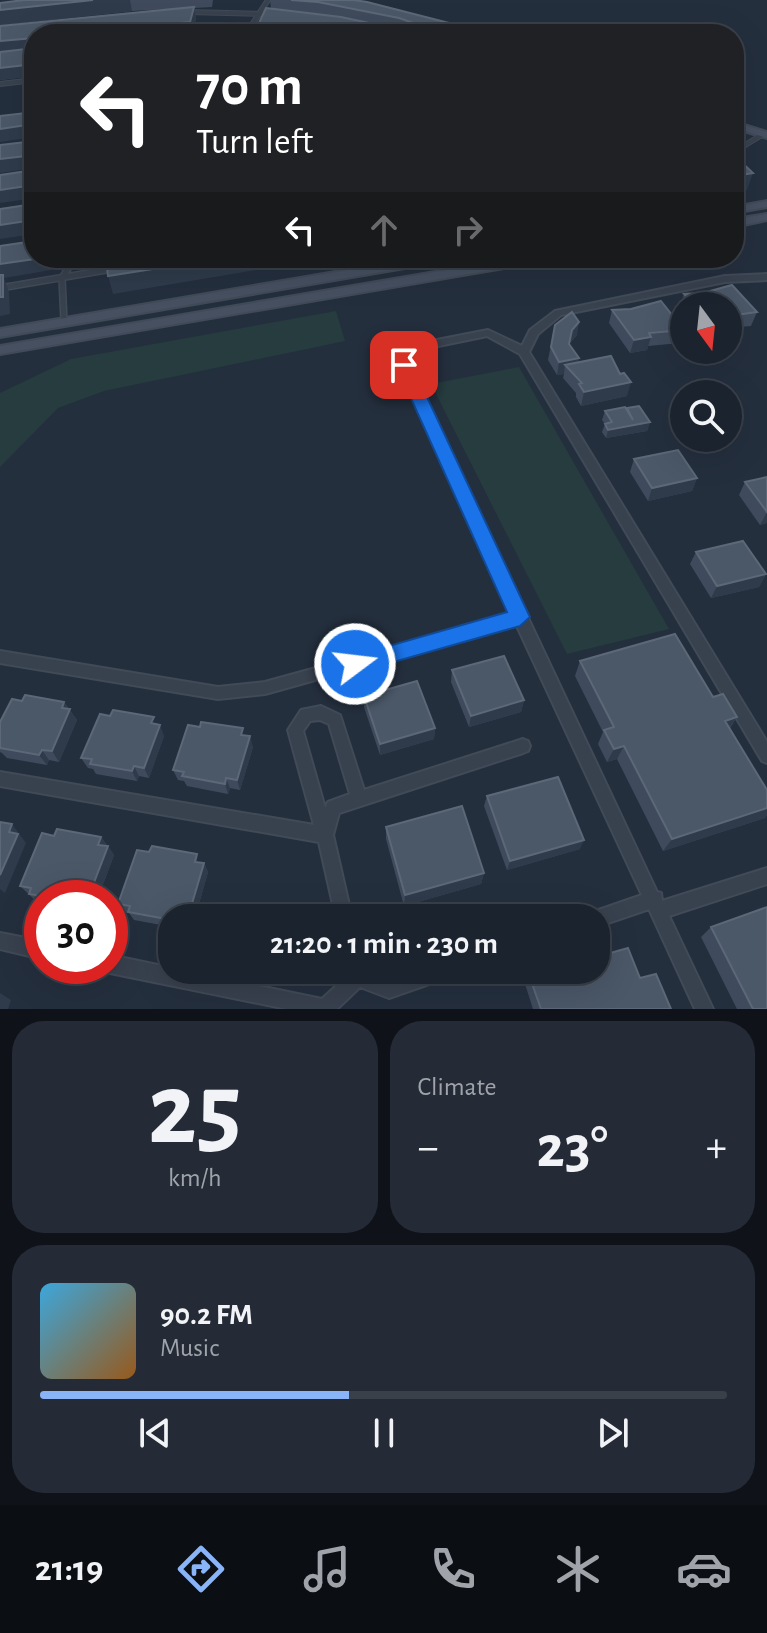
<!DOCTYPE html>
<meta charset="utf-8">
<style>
:root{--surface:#1b232e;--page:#242b36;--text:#f1f3f6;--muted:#a0a4aa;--line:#39404a;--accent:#8ab4f8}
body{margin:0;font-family:"Alegreya Sans",sans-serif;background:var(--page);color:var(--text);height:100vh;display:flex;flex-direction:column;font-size:30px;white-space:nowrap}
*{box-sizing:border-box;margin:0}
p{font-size:26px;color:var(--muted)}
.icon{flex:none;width:44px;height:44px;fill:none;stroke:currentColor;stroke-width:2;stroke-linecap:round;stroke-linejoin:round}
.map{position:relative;height:1009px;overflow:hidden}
.side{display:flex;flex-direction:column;gap:12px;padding:12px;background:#0f1319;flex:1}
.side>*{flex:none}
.banner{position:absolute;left:24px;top:24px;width:720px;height:244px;border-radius:32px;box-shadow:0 8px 32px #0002,0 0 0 2px var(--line);background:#202124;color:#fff;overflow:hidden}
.needle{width:52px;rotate:165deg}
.controls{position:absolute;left:670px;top:292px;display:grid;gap:16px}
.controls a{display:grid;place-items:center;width:72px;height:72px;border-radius:50%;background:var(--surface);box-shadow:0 8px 32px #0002,0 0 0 2px var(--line);font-size:40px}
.speed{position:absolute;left:24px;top:880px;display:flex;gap:16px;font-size:40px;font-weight:700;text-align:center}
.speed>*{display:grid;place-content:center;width:104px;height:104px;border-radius:50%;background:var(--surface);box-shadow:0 8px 32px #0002,0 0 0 2px var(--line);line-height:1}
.speed .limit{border:12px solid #d22;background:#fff;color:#111}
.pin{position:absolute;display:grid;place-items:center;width:68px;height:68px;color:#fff;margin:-34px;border-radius:16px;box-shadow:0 4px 12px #0006}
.me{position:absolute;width:88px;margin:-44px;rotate:75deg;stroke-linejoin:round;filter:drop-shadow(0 0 6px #0008)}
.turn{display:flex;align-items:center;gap:28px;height:168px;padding:0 40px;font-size:36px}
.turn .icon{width:104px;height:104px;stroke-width:2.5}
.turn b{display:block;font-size:56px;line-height:68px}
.lanes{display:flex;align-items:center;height:76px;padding:0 40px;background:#0003;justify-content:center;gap:40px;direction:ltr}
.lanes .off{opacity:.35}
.big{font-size:60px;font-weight:600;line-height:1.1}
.side .tile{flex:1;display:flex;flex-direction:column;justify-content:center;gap:12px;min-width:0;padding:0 28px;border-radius:32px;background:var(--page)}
.side .dial{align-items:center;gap:0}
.dial b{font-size:104px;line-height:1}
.song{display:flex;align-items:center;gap:24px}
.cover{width:96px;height:96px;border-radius:12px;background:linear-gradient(135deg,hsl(200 70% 55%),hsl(30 70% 35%))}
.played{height:8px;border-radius:4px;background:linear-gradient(90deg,var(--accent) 45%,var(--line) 45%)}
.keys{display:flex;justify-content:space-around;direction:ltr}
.heat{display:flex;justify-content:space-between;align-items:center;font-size:44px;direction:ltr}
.side .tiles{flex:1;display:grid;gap:12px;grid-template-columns:1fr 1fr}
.tile:last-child{grid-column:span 2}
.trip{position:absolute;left:158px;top:904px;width:452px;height:80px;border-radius:32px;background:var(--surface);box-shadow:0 8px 32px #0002,0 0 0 2px var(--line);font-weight:600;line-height:80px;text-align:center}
.dock{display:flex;height:128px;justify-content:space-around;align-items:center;background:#0b0e12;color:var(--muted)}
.dock .icon{width:56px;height:56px}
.dock .on{color:var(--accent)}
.dock b{font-size:36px;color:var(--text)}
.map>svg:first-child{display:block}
.green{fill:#263c3f}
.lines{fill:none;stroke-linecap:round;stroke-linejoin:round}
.lane-far1-casing{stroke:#414a57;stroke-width:6}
.lane-casing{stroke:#414a57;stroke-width:8}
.street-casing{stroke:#414a57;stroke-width:4}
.secondary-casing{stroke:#414a57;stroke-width:4}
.lane-far1{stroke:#38414e;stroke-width:4}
.lane{stroke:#38414e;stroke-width:5}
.street{fill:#38414e;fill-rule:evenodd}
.secondary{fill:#465061;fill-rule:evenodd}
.wall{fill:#3f4b5c}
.shaded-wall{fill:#2f3b4b}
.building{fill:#4b5868;stroke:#5c6777;stroke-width:2}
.route{fill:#1a73e8;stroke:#114b97;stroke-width:2}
</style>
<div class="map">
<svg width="767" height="1009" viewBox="0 0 767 1009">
<rect width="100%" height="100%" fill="#242f3e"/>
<path class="green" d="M336,311L345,341L104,391L58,408L0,467V393L71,359Z
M519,367L669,629L567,654L431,384Z"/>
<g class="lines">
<g class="lane-far1-casing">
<path id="lane-far1" d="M188,12L268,14
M246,34L268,0
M0,84L34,80
M734,152L763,134"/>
</g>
<g class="lane-casing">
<path id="lane" d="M0,288L112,269
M64,322L62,278L75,258"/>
</g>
<g class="street-casing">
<path id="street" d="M767,274V280L725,282L561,315L538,334L529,352L767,742V763L762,761L520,354L487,336L414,351L409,365L657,892L661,893L662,901L767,868V884L669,916L713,1009H695L649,909L596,927V918H588L590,913L642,895L516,624L265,694L218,699L0,663V651L218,687L265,682L512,614L399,365L406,346L488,330L522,346L530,330L555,311L725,276Z
M321,706L340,715L364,790L523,739L528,741L530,746L528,751L523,753L339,813L333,835L352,918H336L319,842L0,786V772L314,825L288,730L301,710ZM320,720L329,724L350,794L328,802L325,808L303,731L310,721Z
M0,933L42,941V959L0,949Z
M110,955L172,968V970H182L322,999L349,974L348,970H366L389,980L420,970H455L452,976L389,998L360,987L337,1009H287L110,973L104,970L102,966H110Z"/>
</g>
<g class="secondary-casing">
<path id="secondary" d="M734,122L767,132V138L734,128Z
M767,201V207L734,213V207Z
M767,214V220L734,227V219Z
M418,258H446L440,262L0,337V329Z
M517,258H545L539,262L0,354V346Z"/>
</g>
<use href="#lane-far1" class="lane-far1"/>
<use href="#lane" class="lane"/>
<use href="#street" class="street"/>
<use href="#secondary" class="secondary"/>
</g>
<path class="wall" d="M24,0H213L212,7L194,8L196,19L192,33L34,34V76L0,80V26L188,8L132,11L0,25V3Z
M270,0H354L480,34H411L390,28L407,34H254L260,33L259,23L271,8Z
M684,294L757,312L751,326L728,328V306H684V311L680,307Z
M612,310L684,330L680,343L648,346L647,350L630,353L609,323Z
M555,325L577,335L569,344L579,358L578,362L627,396L581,406L576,397V393L563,378L564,374L557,375L548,360Z
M683,402H684V423L678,415Z
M627,408L650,422L647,431L606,438L602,432L605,424L602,420L605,411L627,410Z
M634,459L697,478L692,491L648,501L630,472Z
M767,477V523L760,525L739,495L745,482Z
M696,552L766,574L759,587L711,598L690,564Z
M580,661L713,697L737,717L730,728L767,790V815L765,818L663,851L617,759L607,762L598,744L603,732L575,676Z
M452,670L524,700L521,712L469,727L451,682Z
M364,696L435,728L434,739L380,755L364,707Z
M22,701L64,702L77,720L59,762L49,760L47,765L7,758L2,753L0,752V722Z
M157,724L164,736L149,778L139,776L137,781L96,774L93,769L88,768L81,758Z
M245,735L253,747L240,790L230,788L228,794L187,786L184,781L178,780L173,770Z
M487,796L580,849L507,870L484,806Z
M386,827L484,873L481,884L404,906L386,839Z
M54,836L101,837L114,855L98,898H42V903L37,902L20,886Z
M201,863H204L208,872L195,918H172V927L134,920L129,913L125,912L118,904Z
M711,927L767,1009H737L701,937Z
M529,975L671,1009H533L525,984Z"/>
<path class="shaded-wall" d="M93,0H130L132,11L0,25V10Z
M194,7L196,19L192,33L70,34Z
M34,38V50L0,53V41Z
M34,64V76L0,80V68Z
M34,124V137L0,142V129Z
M34,155V168L0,173V159Z
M753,173L747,190L734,192V176Z
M34,185V198L0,203V190Z
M34,220V234L0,239V225Z
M42,258H50L51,270L4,278L9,292L10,314L0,316V264Z
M222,258H328L113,294L108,276Z
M579,322L577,335L569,343L572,330Z
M651,337L647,350L630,353L634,340Z
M579,358L576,371L565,365L564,374L557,375L559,362Z
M631,382L627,396L581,406L584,392Z
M742,418L736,431L728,433V421Z
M650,422L647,431L606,438L608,430Z
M697,478L692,491L648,501L652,488Z
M767,512V523L760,525Z
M766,574L759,587L711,598L717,586Z
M524,700L521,712L469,727L471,716Z
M64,702L77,720L59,762L52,751L62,708Z
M737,717L727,731L725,721Z
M160,725L164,736L149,778L144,768Z
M435,728L434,739L380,755V744Z
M250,736L253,747L240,790L237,780Z
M624,746L617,759L607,762L614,749Z
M42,750L49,760L47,765L39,755Z
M134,766L139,776L137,781L132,771Z
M226,778L230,788L228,794L225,784Z
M767,808V815L765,818L663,851L672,839Z
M12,824L26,843L5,893L0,889V875L9,832Z
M101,837L107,846L98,845Z
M584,840L580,849L507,870L510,861Z
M108,846L114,855L98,898H88Z
M204,863L208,872L195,918H189L188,917Z
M484,873L481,884L404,906L405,895Z
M0,993L11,1000L8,1009H0Z"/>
<path class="building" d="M24,0H93L0,10V3Z
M291,0H354L367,2L453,24L480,34H445L399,18L318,2Z
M194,7L190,22L70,34H34V38L0,41V26Z
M266,8L341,17L383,26L407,34H332L259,23Z
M34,48V64L0,68V52Z
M34,112V124L0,129V116Z
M34,141V155L0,159V145Z
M737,158L753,173L734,176V159Z
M34,170V185L0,190V175Z
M34,204V220L0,225V209Z
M34,241V258H42L0,264V246Z
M114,258H222L108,276L106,259Z
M0,275H3V297H0Z
M732,285L757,312L728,316V306H695L684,294L703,293Z
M661,301L684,330L649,333L651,337L634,340L612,310L631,309Z
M572,312L579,322L572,330L569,344L579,358L559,362L551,347L555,325Z
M611,356L620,374L624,373L631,382L584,392L579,384L582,383L565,365Z
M728,400L742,418L728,421Z
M639,406L650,422L608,430L605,424L612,422L605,411L625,407L633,420L627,408Z
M678,450L697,478L652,488L634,459Z
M767,477V512L745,482Z
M743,541L766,574L717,586L696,552Z
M675,634L713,697L723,694L737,717L725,721L767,790V808L672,839L624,746L614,749L604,730L614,727L580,661Z
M504,656L524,700L471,716L452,670Z
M417,681L435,728L380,744L364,696Z
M25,695L64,702L62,708L70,709L52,751L42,750L39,755L0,748V722L12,699L22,701Z
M113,710L154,717L151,723L160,725L144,768L134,766L132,771L90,764L92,759L81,758L100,714L110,716Z
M201,722L243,728L241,735L250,736L237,780L226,778L225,784L182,776L184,772L173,770L188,725L200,727Z
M558,777L584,840L510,861L487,796Z
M462,806L484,873L405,895L386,827Z
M0,822L12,824L9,832L18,834L0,875Z
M57,829L101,837L98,845L108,846L88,898L77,896L76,898H53L29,894L31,888L20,886L42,833L54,836Z
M152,846L197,854L195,862L204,863L188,917L177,914L176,918H172V920L128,912L130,906L118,904L137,850L149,852Z
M767,907V1009H753L711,927Z
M628,948L640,978L656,974L671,1009H541L529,975L547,970H596V957Z"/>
<path class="route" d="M404,360L412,365L530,617L520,626L355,673L347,671L344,664L347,658L507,612L396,365Z"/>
</svg>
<div class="controls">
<a><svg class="needle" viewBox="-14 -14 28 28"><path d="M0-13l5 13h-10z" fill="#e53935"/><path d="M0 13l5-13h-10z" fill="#a0a4aa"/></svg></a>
<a><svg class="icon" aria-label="search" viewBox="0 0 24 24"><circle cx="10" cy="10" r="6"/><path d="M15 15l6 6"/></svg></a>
</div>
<div class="speed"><div class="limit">30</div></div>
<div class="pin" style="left:404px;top:365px;background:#d93025"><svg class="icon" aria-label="arrive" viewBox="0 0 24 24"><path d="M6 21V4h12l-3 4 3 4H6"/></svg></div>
<svg class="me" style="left:355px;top:664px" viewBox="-20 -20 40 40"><circle r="17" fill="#1a73e8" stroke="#fff" stroke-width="3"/><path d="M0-11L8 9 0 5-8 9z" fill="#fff"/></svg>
<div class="trip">21:20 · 1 min · 230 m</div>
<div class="banner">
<div class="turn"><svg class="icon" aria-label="left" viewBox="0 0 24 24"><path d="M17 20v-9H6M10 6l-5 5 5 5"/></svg><div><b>70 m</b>Turn left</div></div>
<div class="lanes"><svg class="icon" aria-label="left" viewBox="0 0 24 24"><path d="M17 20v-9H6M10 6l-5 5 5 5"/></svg><svg class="icon off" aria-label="ahead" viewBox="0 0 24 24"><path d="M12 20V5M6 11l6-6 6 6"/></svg><svg class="icon off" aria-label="right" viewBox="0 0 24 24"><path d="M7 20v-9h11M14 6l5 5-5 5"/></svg></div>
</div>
</div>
<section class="side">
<div class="tiles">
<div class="tile dial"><b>25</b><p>km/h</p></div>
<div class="tile"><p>Climate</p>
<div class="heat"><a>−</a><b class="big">23°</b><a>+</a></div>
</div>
<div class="tile">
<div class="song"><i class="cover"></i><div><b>90.2 FM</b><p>Music</p></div></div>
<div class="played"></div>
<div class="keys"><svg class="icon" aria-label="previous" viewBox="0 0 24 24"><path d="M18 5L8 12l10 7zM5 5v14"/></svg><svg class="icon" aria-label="pause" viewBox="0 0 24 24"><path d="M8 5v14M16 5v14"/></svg><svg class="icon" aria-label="next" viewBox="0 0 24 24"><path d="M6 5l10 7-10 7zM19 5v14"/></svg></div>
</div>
</div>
</section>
<nav class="dock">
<b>21:19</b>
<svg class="icon on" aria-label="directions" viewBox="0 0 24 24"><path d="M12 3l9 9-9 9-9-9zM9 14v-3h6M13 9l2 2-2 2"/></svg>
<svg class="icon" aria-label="music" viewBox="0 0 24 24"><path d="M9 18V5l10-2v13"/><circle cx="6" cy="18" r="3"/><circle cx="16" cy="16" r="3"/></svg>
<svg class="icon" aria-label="phone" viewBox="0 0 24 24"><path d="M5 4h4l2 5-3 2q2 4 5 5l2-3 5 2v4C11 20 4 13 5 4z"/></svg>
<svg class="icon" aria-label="climate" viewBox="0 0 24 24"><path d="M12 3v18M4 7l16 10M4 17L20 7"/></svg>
<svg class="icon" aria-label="car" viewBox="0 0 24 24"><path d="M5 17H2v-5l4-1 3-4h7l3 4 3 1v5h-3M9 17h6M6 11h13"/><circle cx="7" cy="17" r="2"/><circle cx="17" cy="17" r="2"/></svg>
</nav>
